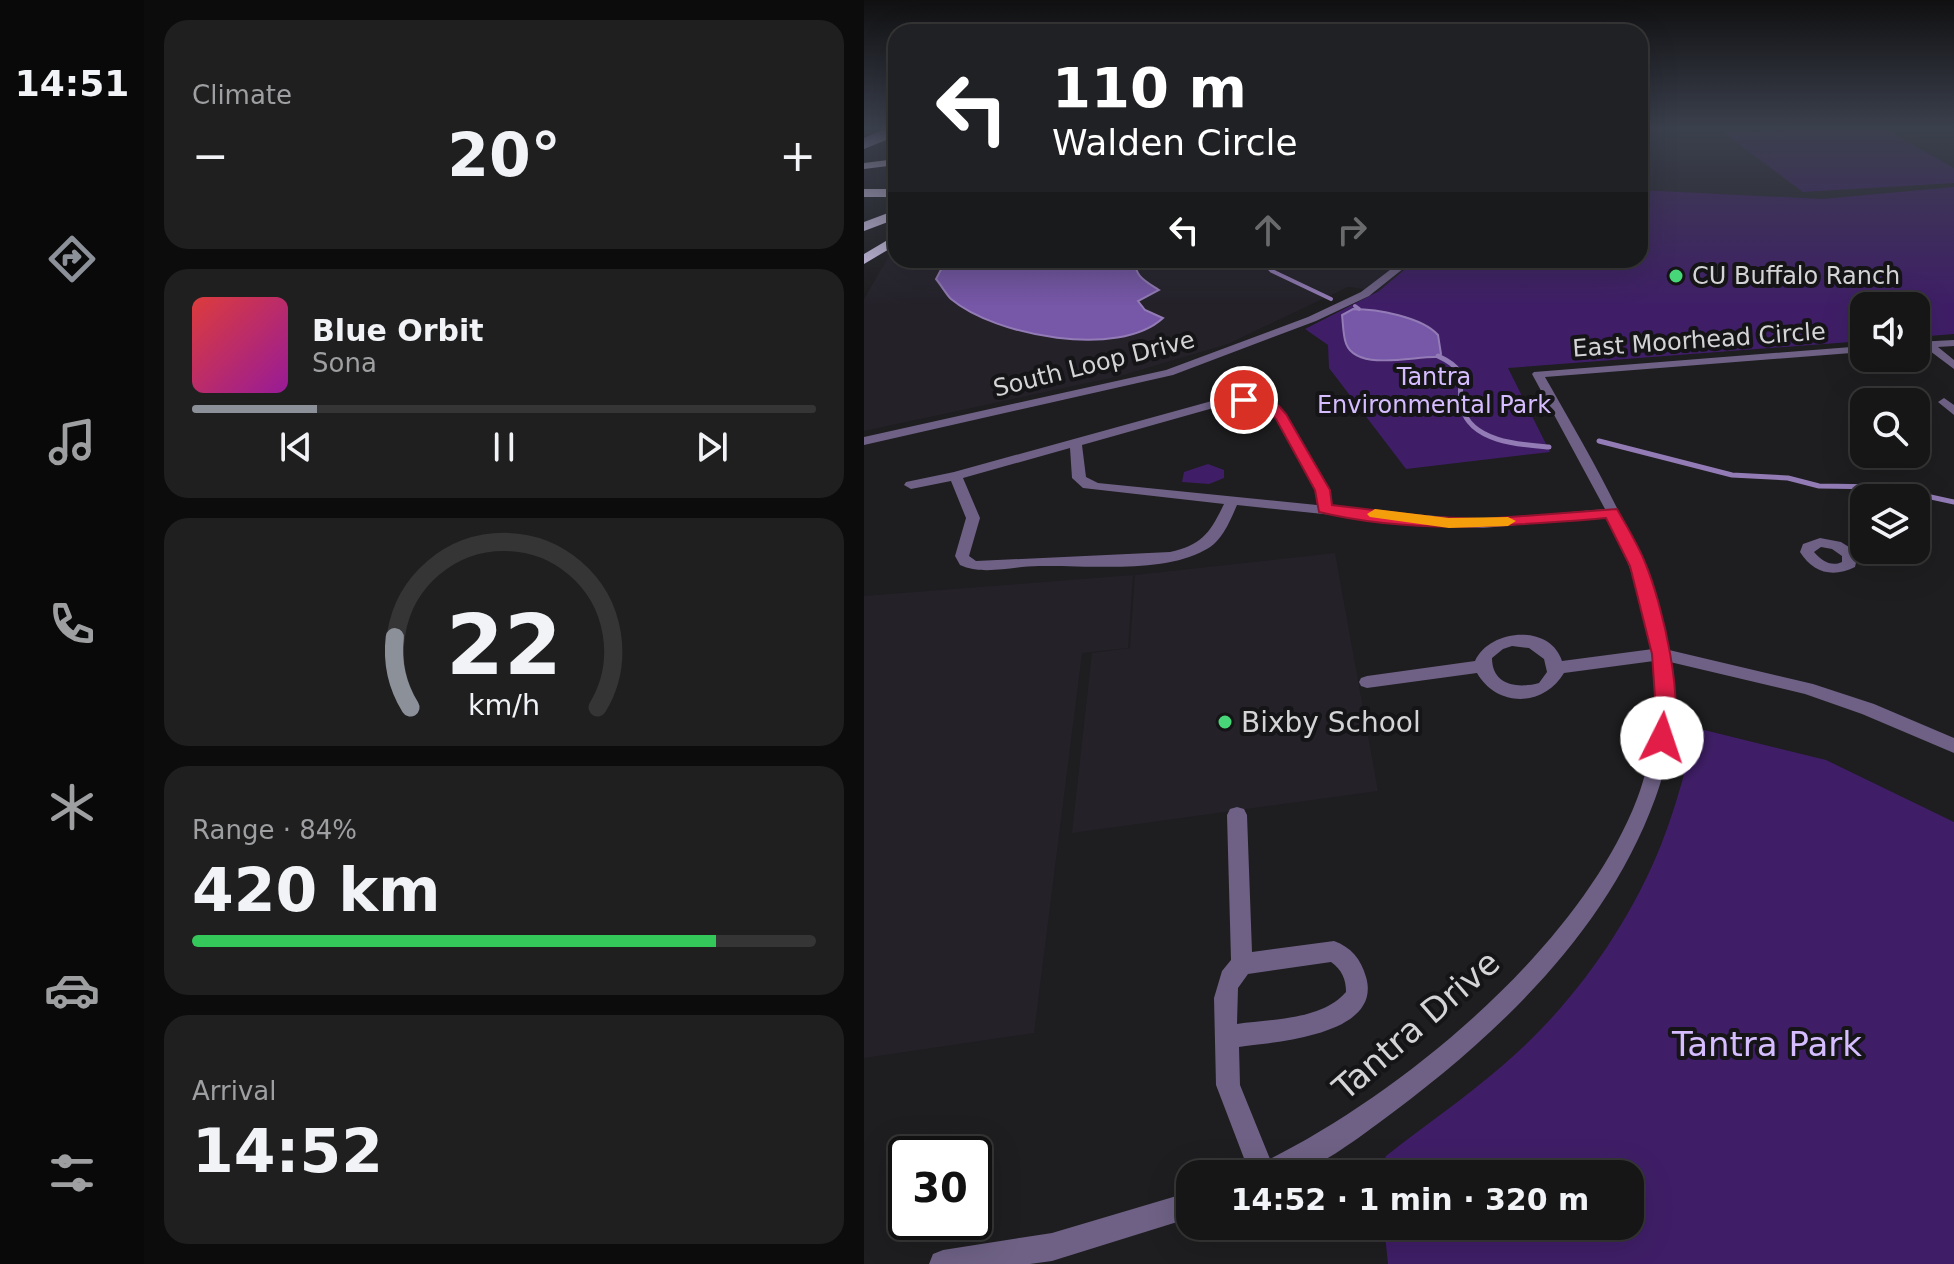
<!DOCTYPE html>
<meta charset="utf-8">
<style>
:root{--surface:#161617;--page:#1f1f20;--text:#f1f3f6;--muted:#9e9fa1;--line:#353536;--accent:#8c9099}
body{margin:0;font-family:"DejaVu Sans",sans-serif;background:var(--page);color:var(--text);height:100vh;display:flex;flex-direction:column;font-size:30px;white-space:nowrap}
*{box-sizing:border-box;margin:0}
p{font-size:26px;color:var(--muted)}
.icon{flex:none;width:44px;height:44px;fill:none;stroke:currentColor;stroke-width:2;stroke-linecap:round;stroke-linejoin:round}
.map{position:relative;flex:1;overflow:hidden}
.panel{display:flex;flex-direction:column;gap:20px;padding:20px;background:#0c0c0d;width:720px}
.panel>*{flex:none}
.guide{position:absolute;left:24px;top:24px;width:760px;height:244px;border-radius:24px;box-shadow:0 8px 32px #0002,0 0 0 2px var(--line);background:#202124;color:#fff;overflow:hidden}
.tools{position:absolute;left:986px;top:292px;display:grid;gap:16px}
.tools a{display:grid;place-items:center;width:80px;height:80px;border-radius:16px;background:var(--surface);box-shadow:0 8px 32px #0002,0 0 0 2px var(--line);font-size:40px}
.speed{position:absolute;left:24px;top:1136px;display:flex;gap:16px;font-size:40px;font-weight:700;text-align:center}
.speed>*{display:grid;place-content:center;width:104px;height:104px;border-radius:50%;background:var(--surface);box-shadow:0 8px 32px #0002,0 0 0 2px var(--line);line-height:1}
.speed .limit{border:4px solid #111;border-radius:12px;background:#fff;color:#111}
.pin{position:absolute;display:grid;place-items:center;width:68px;height:68px;color:#fff;margin:-34px;border:4px solid #fff;border-radius:50%;box-shadow:0 2px 8px #0007}
.me{position:absolute;width:88px;margin:-44px;rotate:4deg;stroke-linejoin:round;filter:drop-shadow(0 0 6px #0008)}
.turn{display:flex;align-items:center;gap:28px;height:168px;padding:0 32px;font-size:36px}
.turn .icon{width:104px;height:104px;stroke-width:2.5}
.turn b{display:block;font-size:56px;line-height:68px}
.lanes{display:flex;align-items:center;height:76px;padding:0 32px;background:#0003;justify-content:center;gap:40px;direction:ltr}
.lanes .off{opacity:.35}
.big{font-size:60px;font-weight:800;line-height:1.1}
.panel .tile{flex:1;display:flex;flex-direction:column;justify-content:center;gap:12px;min-width:0;padding:0 28px;border-radius:24px;background:var(--page)}
.panel .dial{align-items:center;gap:0}
.dial svg{height:208px;overflow:visible;fill:none;stroke:var(--line);stroke-width:7;stroke-linecap:round;text-anchor:middle}
.dial text{fill:var(--text);stroke:none}
.song{display:flex;align-items:center;gap:24px}
.cover{width:96px;height:96px;border-radius:12px;background:linear-gradient(135deg,hsl(0 70% 55%),hsl(300 70% 35%))}
.played{height:8px;border-radius:4px;background:linear-gradient(90deg,var(--accent) 20%,var(--line) 20%)}
.keys{display:flex;justify-content:space-around;direction:ltr}
.heat{display:flex;justify-content:space-between;align-items:center;font-size:44px;direction:ltr}
.charge{height:12px;border-radius:6px;background:linear-gradient(90deg,#34c759 84%,var(--line) 0)}
.trip{position:absolute;left:312px;top:1160px;width:468px;height:80px;border-radius:24px;background:var(--surface);box-shadow:0 8px 32px #0002,0 0 0 2px var(--line);font-weight:800;line-height:80px;text-align:center}
main{display:flex;flex:1;min-height:0}
.tabs{display:flex;flex-direction:column;width:144px;justify-content:space-around;align-items:center;background:#090909;color:var(--muted)}
.tabs .icon{width:56px;height:56px}
.tabs .on{color:var(--accent)}
.tabs b{font-size:36px;color:var(--text)}
.map>svg:first-child{display:block}
.built{fill:#242129}
.green{fill:#3f1e67}
.water{fill:#7757a8;stroke:#937cb6;stroke-width:2}
.lines{fill:none;stroke-linecap:round;stroke-linejoin:round}
.stream-far1{stroke:#937cb6;stroke-width:4}
.stream{stroke:#937cb6;stroke-width:5}
.minor{fill:#6e6185;fill-rule:evenodd}
.primary{fill:#c1a6f0;fill-rule:evenodd}
.trunk{fill:#cdbaf0;fill-rule:evenodd}
.motorway{fill:#d9cdf1;fill-rule:evenodd}
.route{fill:#e11d48;stroke:#92132f;stroke-width:2}
.slow{fill:#f59e0b}
.poi-dot{fill:#48d778;stroke:#151416;stroke-width:3}
.labels{text-anchor:middle;dominant-baseline:central;stroke-width:8;stroke-linejoin:round;paint-order:stroke}
.far-poi-label{font-size:24px;fill:#d4d3d5;stroke:#151416;text-anchor:start}
.far-street-label{font-size:24px;fill:#d4d3d5;stroke:#151416}
.far-park-label{font-size:24px;fill:#d5bdff;stroke:#151416}
.poi-label{font-size:28px;fill:#d4d3d5;stroke:#151416;text-anchor:start}
.near-street-label{font-size:34px;fill:#d4d3d5;stroke:#151416}
.near-park-label{font-size:34px;fill:#d5bdff;stroke:#151416}
</style>
<main>
<nav class="tabs">
<b>14:51</b>
<svg class="icon on" aria-label="directions" viewBox="0 0 24 24"><path d="M12 3l9 9-9 9-9-9zM9 14v-3h6M13 9l2 2-2 2"/></svg>
<svg class="icon" aria-label="music" viewBox="0 0 24 24"><path d="M9 18V5l10-2v13"/><circle cx="6" cy="18" r="3"/><circle cx="16" cy="16" r="3"/></svg>
<svg class="icon" aria-label="phone" viewBox="0 0 24 24"><path d="M5 4h4l2 5-3 2q2 4 5 5l2-3 5 2v4C11 20 4 13 5 4z"/></svg>
<svg class="icon" aria-label="climate" viewBox="0 0 24 24"><path d="M12 3v18M4 7l16 10M4 17L20 7"/></svg>
<svg class="icon" aria-label="car" viewBox="0 0 24 24"><path d="M5 17H2v-5l4-1 3-4h7l3 4 3 1v5h-3M9 17h6M6 11h13"/><circle cx="7" cy="17" r="2"/><circle cx="17" cy="17" r="2"/></svg>
<svg class="icon" aria-label="filters" viewBox="0 0 24 24"><path d="M4 7h16M4 17h16"/><circle cx="9" cy="7" r="2"/><circle cx="15" cy="17" r="2"/></svg>
</nav>
<section class="panel">
<div class="tile"><p>Climate</p>
<div class="heat"><a>−</a><b class="big">20°</b><a>+</a></div>
</div>
<div class="tile">
<div class="song"><i class="cover"></i><div><b>Blue Orbit</b><p>Sona</p></div></div>
<div class="played"></div>
<div class="keys"><svg class="icon" aria-label="previous" viewBox="0 0 24 24"><path d="M18 5L8 12l10 7zM5 5v14"/></svg><svg class="icon" aria-label="pause" viewBox="0 0 24 24"><path d="M8 5v14M16 5v14"/></svg><svg class="icon" aria-label="next" viewBox="0 0 24 24"><path d="M6 5l10 7-10 7zM19 5v14"/></svg></div>
</div>
<div class="tile dial"><svg viewBox="0 0 100 80">
<path d="M14 69A42 42 0 1 1 86 69"/>
<path d="M14 69A42 42 0 0 1 8 42" stroke="#8c9099"/>
<text x="50" y="56" font-size="32" font-weight="700">22</text>
<text x="50" y="72" font-size="11">km/h</text>
</svg></div>
<div class="tile"><p>Range · 84%</p><b class="big">420 km</b><div class="charge"></div></div>
<div class="tile"><p>Arrival</p><b class="big">14:52</b></div>
</section>
<div class="map">
<svg width="1090" height="1264" viewBox="0 0 1090 1264">
<rect width="100%" height="100%" fill="#1e1d1f"/>
<path class="built" d="M776,129H1090V334L1052,337V306H1000V341L556,297L484,287L364,344L256,376L0,431V299L28,251L32,249V260H776Z
M471,553L514,791L208,833L228,653L266,648L271,575Z
M269,575L264,648L218,653L170,1033L0,1058V596Z"/>
<path class="green" d="M934,129H1021L1090,168V183L939,192L860,133Z
M1090,187V334L1052,337V306H1000V341L644,368L686,452L542,469L465,368L464,345L441,329L515,291L552,260H776V190L958,199Z
M344,464L360,470V478L345,484L318,482L320,472Z
M832,728L962,760L1090,822V1264H524L520,1226H766V1174H516L522,1156C560,1126 601,1098 638,1066C707,1007 763,929 797,845C812,807 822,768 832,728Z"/>
<path class="water" d="M82,260H272C269,276 283,282 295,290L274,301L281,310L299,318C255,359 131,336 87,299C82,294 77,285 72,279Z
M489,309C513,309 558,317 574,335L577,354L572,357C549,356 488,373 481,340C479,332 479,323 478,315Z"/>
<g class="lines">
<path class="stream-far1" d="M406,260L404,267L408,271L467,299
M491,306L495,309"/>
<path class="stream" d="M574,356C608,372 592,380 598,407C606,442 657,445 685,447
M735,441L868,475L924,478L955,486L1021,487L1090,502"/>
<path class="minor" d="M539,260H550L505,296L452,321L309,375L0,445V437L302,370L444,317L497,292Z
M1090,340V346L1074,347L1090,360V369L1062,348H1052V342Z
M1000,346V352L681,377C731,465 783,550 805,650L949,684L1010,704L1090,738V753L998,714L941,694L806,662C807,683 811,707 808,728C805,751 799,778 791,799C741,936 627,1041 512,1125C493,1139 450,1171 428,1174C415,1176 400,1174 386,1174L352,1085L350,998L358,971L367,960L363,815L366,809L373,807L380,809L383,815L388,952L470,941C487,947 497,959 502,977C519,1035 412,1042 375,1047L376,1085L406,1159C543,1090 717,945 773,799C781,778 788,750 790,728C793,706 790,683 790,661L700,673C680,707 633,708 613,673L503,688L497,686L495,682L497,678L503,676L611,661C625,629 686,623 698,661L789,649L771,581L745,517L619,528L585,527L373,505C366,521 358,542 341,550C299,574 224,565 175,566C150,566 119,576 96,565L91,556L102,518L87,481L47,489L40,485L42,482L90,472L355,399C379,395 404,397 422,414L466,490L467,507L619,520L741,509L668,374L670,372ZM380,404L406,412L413,419L452,490L453,505L234,483L222,477L218,445L360,405ZM206,448L208,478L219,488L360,504C346,533 338,545 306,552L112,561L105,556L116,518L99,478ZM648,646L665,648L680,659L683,672L675,683C653,689 628,685 628,658L639,649ZM467,962C478,970 482,979 482,992C458,1020 408,1019 373,1024L374,988L384,974Z
M1080,398L1090,405V415L1074,402Z
M956,538L977,542L988,549L1037,550L1030,555L993,558L991,567C969,578 949,573 936,552L939,544ZM957,547L968,549L978,556V562C967,567 958,561 950,552Z
M326,1192V1218L188,1261L166,1264H65L69,1254L79,1250L188,1233Z"/>
<path class="primary" d="M21,129H32L0,144V138Z"/>
<path class="trunk" d="M32,129V136L0,149V142Z"/>
<path class="motorway" d="M32,159V165L0,169V163Z
M0,189H32V197H0Z
M32,210V219L0,231V222Z
M32,235V245L0,264V254Z"/>
</g>
<linearGradient id="sky" x2="0" y2="1"><stop stop-color="#101011"/><stop offset="0.42" stop-color="#3b404d"/><stop offset="1" stop-color="#3b404d" stop-opacity="0"/></linearGradient>
<rect width="1090" height="306" fill="url(#sky)"/>
<path class="route" d="M380,396L415,406L422,414L466,490L468,505L568,517L619,519L753,509C763,527 775,546 782,565C797,601 824,708 805,743H791L788,738L792,712L788,654L766,566L742,518C646,526 549,535 455,512L451,490L412,419L405,411L375,403V397Z"/>
<path class="slow" d="M511,509L585,518L644,517L652,521L644,526L585,528L506,517L503,514Z"/>
<g class="poi-dot">
<circle cx="812" cy="276" r="8"/>
<circle cx="361" cy="722" r="8"/>
</g>
<g class="labels">
<g class="far-poi-label">
<text x="828" y="276">CU Buffalo Ranch</text>
</g>
<g class="far-street-label">
<text transform="translate(835 340) rotate(-4)">East Moorhead Circle</text>
<text transform="translate(230 364) rotate(-14)">South Loop Drive</text>
</g>
<g class="far-park-label">
<text x="570" y="377">Tantra<tspan x="570" dy="28">Environmental Park</tspan></text>
</g>
<g class="poi-label">
<text x="377" y="722">Bixby School</text>
</g>
<g class="near-street-label">
<text transform="translate(552 1025) rotate(-41)">Tantra Drive</text>
</g>
<g class="near-park-label">
<text x="903" y="1044">Tantra Park</text>
</g>
</g>
</svg>
<div class="tools">
<a><svg class="icon" aria-label="sound" viewBox="0 0 24 24"><path d="M4 9h4l5-4v14l-5-4H4zM17 9q2 3 0 6"/></svg></a>
<a><svg class="icon" aria-label="search" viewBox="0 0 24 24"><circle cx="10" cy="10" r="6"/><path d="M15 15l6 6"/></svg></a>
<a><svg class="icon" aria-label="layers" viewBox="0 0 24 24"><path d="M12 4l9 5-9 5-9-5zM3 14l9 5 9-5"/></svg></a>
</div>
<div class="speed"><div class="limit">30</div></div>
<div class="pin" style="left:380px;top:400px;background:#d93025"><svg class="icon" aria-label="arrive" viewBox="0 0 24 24"><path d="M6 21V4h12l-3 4 3 4H6"/></svg></div>
<svg class="me" style="left:798px;top:738px" viewBox="-20 -20 40 40"><circle r="19" fill="#fff"/><path d="M0-13L10 11 0 6-10 11z" fill="#e11d48"/></svg>
<div class="trip">14:52 · 1 min · 320 m</div>
<div class="guide">
<div class="turn"><svg class="icon" aria-label="left" viewBox="0 0 24 24"><path d="M17 20v-9H6M10 6l-5 5 5 5"/></svg><div><b>110 m</b>Walden Circle</div></div>
<div class="lanes"><svg class="icon" aria-label="left" viewBox="0 0 24 24"><path d="M17 20v-9H6M10 6l-5 5 5 5"/></svg><svg class="icon off" aria-label="ahead" viewBox="0 0 24 24"><path d="M12 20V5M6 11l6-6 6 6"/></svg><svg class="icon off" aria-label="right" viewBox="0 0 24 24"><path d="M7 20v-9h11M14 6l5 5-5 5"/></svg></div>
</div>
</div>
</main>
